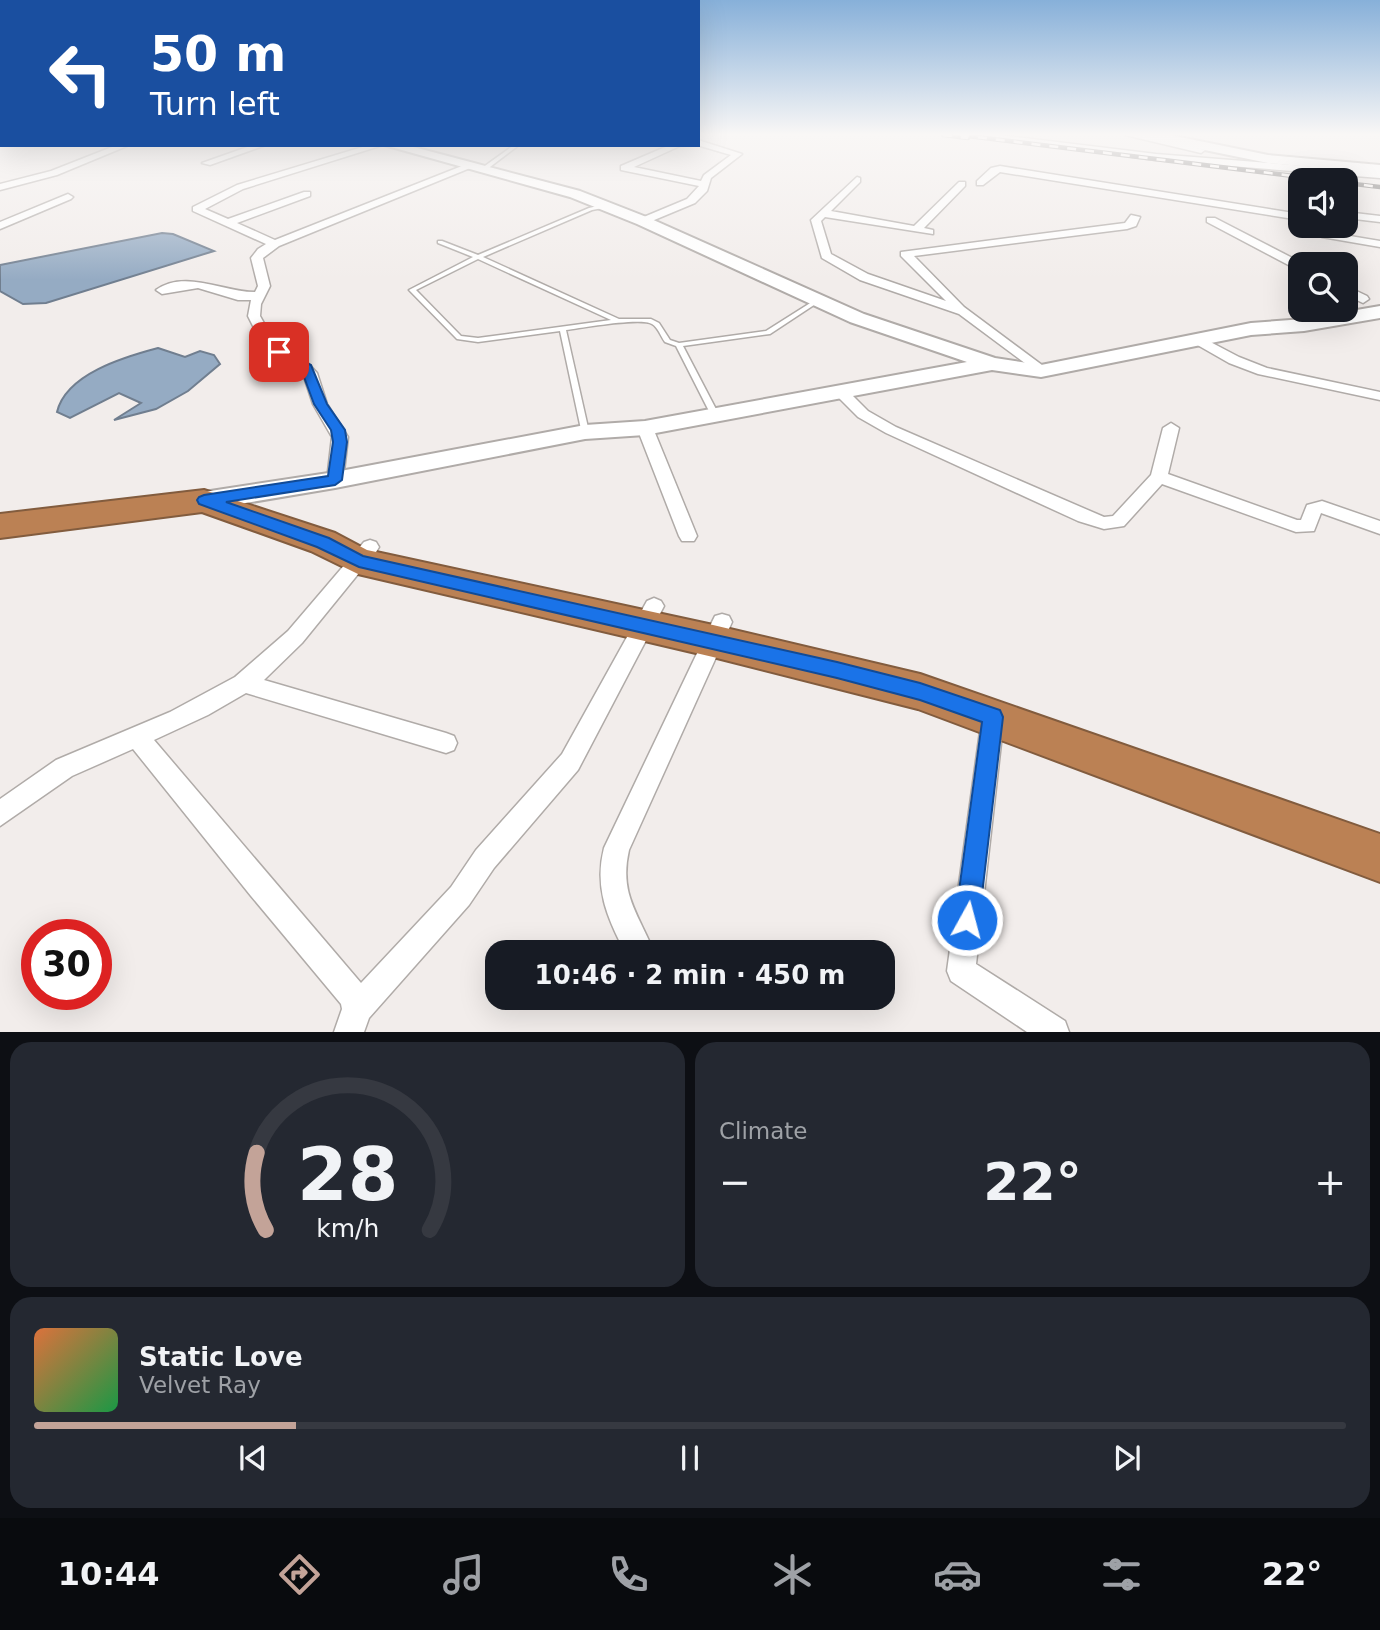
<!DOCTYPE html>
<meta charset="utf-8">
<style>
:root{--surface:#171b24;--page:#242831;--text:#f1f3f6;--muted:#9ea1a6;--line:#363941;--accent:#c3a398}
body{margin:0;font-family:"DejaVu Sans",sans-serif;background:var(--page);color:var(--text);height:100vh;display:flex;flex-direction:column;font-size:26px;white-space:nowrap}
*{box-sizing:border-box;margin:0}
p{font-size:23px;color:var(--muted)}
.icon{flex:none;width:38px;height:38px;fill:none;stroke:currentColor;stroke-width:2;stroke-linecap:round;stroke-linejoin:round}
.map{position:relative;height:1032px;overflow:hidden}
.details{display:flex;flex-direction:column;gap:10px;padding:10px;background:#0d0f14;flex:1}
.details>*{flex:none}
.banner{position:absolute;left:0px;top:0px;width:700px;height:147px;box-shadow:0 7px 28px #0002;background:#1a4fa0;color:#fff;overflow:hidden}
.fabs{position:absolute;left:1288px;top:168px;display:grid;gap:14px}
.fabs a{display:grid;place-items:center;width:70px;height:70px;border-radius:14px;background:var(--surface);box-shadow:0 7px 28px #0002;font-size:35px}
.speed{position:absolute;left:21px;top:919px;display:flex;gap:14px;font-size:35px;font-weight:700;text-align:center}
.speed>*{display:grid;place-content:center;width:91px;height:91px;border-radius:50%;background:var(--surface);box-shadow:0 7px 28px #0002;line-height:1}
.speed .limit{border:10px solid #d22;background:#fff;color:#111}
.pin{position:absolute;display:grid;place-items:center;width:60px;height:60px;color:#fff;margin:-30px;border-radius:14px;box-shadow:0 4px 10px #0006}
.me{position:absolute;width:77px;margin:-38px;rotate:7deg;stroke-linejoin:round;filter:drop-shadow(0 0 5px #0008)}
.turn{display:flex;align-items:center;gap:24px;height:147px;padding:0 35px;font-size:32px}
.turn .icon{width:91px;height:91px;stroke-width:2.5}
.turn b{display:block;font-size:49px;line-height:60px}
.big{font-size:52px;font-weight:800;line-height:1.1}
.details .card{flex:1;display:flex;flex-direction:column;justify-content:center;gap:10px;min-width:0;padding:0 24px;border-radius:21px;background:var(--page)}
.details .dial{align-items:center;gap:0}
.dial svg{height:182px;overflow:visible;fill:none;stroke:var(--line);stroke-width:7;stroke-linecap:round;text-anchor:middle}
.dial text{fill:var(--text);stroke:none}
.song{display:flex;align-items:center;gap:21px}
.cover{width:84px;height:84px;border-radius:10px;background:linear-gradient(135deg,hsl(20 70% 55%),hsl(140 70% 35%))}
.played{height:7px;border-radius:4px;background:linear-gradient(90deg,var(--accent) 20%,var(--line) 20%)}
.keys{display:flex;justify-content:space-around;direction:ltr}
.heat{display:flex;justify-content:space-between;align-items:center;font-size:38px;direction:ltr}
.details .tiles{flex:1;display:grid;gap:10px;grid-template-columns:1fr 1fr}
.card:last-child{grid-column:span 2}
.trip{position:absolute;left:485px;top:940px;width:410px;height:70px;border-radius:21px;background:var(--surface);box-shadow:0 7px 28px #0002;font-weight:800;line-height:70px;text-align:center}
.dock{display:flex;height:112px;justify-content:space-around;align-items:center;background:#090b0e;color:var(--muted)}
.dock .icon{width:49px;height:49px}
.dock .active{color:var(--accent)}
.dock b{font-size:32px;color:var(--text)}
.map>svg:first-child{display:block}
.water{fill:#95abc3;stroke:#707e8f;stroke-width:2}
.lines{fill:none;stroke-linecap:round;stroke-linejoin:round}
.lane-casing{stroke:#b0aba8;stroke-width:3}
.street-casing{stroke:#b0aba8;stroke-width:3}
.secondary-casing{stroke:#b0aba8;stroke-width:4}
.highway-casing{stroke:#825c3e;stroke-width:4}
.lane{fill:#fff;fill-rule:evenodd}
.street{fill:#fff;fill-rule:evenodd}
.secondary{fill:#fff;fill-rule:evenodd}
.highway{fill:#bb8154;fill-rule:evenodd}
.rail-casing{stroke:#6a6766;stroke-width:4.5}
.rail{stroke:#fffbf9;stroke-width:2.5;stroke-dasharray:9;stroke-linecap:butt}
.route{fill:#1a73e8;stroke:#114b97;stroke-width:2}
</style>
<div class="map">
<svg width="1380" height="1032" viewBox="0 0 1380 1032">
<rect width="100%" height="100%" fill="#f2edeb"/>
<path class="water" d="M162,233L173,234L214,251L46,303L23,304L0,291V265Z
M158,348L185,357L200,351L214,355L220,364L188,391L156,409L114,420L141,403L119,393L70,418L57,412C66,374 124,357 158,348Z"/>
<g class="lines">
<g class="lane-casing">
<path id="lane" d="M514,145H519L486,170H482V168Z
M606,204L609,206L608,207L592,210L483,257L619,319H651L659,323L670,340L679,343L766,331L815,300L820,301L770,334L683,346L718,413L717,415H711L710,413L676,346L665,342C661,337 658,327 652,324C640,317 582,328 566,330L589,432L585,434H582L560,331L478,342L457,339L409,290L473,257L438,243V241H442L478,255L589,208ZM478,259L611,320L478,338L461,336L416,290Z"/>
</g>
<g class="street-casing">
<path id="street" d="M973,135H999L1156,154L1380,172V178L1156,160Z
M1125,135H1142L1205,150L1201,153Z
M698,140L742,154L711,178L707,191L695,203L647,223H639V219L687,199L699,186L621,170V166L670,145H682L634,167L701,181L704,175L731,155L697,145Z
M117,145L127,146L57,175L0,190V184L51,171Z
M253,145H266L210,165L202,163Z
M369,145H383L243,189L205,209L228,219L304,192H310V196L237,223L275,240L467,164L475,166L279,246L263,258L270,286L261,304L260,316L275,343L305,360L317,373L327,404L348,437L343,480L335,485L327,480L332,437L313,404L303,374L263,346L248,316L251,300H238L198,288L162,294L156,290C184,269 224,292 255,292L258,286L251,258L258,249L266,244L193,211V207L237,185Z
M1000,166L1300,214V220L1000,172L983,185H977V181L991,168Z
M857,177L860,178V182L831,211L914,226L959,182H965V186L924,228L933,230V234L825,217L821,221L831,254L868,274L946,301L901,256V252L1125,223L1131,215L1140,217L1136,226L1127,229L914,256L964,307L1046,368L1048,371L1041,375L959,314L860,280L822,258L811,220Z
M68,194L73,197L71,199L0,229V222Z
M1346,212L1380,216V222L1346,218Z
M1207,218H1215L1304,264H1300V270L1296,269L1207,222Z
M1326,232L1380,241V247L1322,237V233Z
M1346,286L1367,296L1369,299L1363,303L1346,295Z
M1199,336L1239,357L1267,368L1380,392V400L1258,374L1229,363L1194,343V337Z
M840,387L845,388L868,411L896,427L1104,517L1113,516L1151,475L1163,428L1171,423L1179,428L1168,474L1297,520H1301L1307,505L1322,501L1380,521V534L1321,513L1314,531L1296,532L1162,484L1124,526L1104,529L1078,521L886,433L858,417L835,394L833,391Z
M645,423L653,428L697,536L694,541H682L679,536L637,428Z
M370,540L376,542L379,547L376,552L302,643L264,680L446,733L454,736L457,743L454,750L446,753L246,693L208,715L154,740L361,983L451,887L476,850L562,754L647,601L654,598L661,601L664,606L578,770L494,868L469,905L369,1018L364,1032H334L342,1009L341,1004L251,896L133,749L72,776L0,826V799L56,760L170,712L235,677L288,631L364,542Z
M722,614L729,616L732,622L629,850C619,894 638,913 654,952H625C607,918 594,887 604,848L712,622L715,616Z
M993,707L1001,710L1004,717L976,964L1065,1021L1069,1032H1027L951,981L947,971L982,717L985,710Z"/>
</g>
<g class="secondary-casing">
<path id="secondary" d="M1145,135H1170L1268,155L1380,165V173L1268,163L1151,139Z
M384,145H406L580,191L649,218L864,314L995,358L1041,365L1251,323L1304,319L1380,306V318L1304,331L1251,335L1041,377L992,370L645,435L585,439L335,488L204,510L195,507L191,501L195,495L204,492L335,472L585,425L645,421L967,362L850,322L637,224L570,197Z"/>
</g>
<g class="highway-casing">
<path id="highway" d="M204,490L335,533L367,550L713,625L920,674L1380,834V882L918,709L713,657L358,574L311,551L202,512L0,538V514Z"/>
</g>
<use href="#lane" class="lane"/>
<use href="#street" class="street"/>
<use href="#secondary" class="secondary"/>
<use href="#highway" class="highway"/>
<g class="rail-casing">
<path id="rail" d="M943,135L968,138
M960,135L1326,180
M1346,183L1380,187"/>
</g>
<use href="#rail" class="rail"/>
</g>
<linearGradient id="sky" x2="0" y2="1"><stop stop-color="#87b0d9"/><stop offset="0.48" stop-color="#f9f7f6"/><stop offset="1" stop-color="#f9f7f6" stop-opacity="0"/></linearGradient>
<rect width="1380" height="280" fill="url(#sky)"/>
<path class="route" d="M279,349L311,365L327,404L345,430L347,442L342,480L335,485L226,502L329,538L363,556L837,662L920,683L1000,710L1003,717L979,920L976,929L967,932L958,929L955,920L982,722L920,700L837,678L359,567L317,547L199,504L197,500L199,497L204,495L328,476L333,442L331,430L314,404L301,369L274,355V350Z"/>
</svg>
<div class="fabs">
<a><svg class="icon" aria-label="sound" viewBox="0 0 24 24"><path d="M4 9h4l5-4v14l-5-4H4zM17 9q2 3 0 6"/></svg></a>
<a><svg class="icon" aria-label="search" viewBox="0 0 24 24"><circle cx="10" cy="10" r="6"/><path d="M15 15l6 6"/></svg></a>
</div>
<div class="speed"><div class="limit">30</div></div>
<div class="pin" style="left:279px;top:352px;background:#d93025"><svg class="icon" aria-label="arrive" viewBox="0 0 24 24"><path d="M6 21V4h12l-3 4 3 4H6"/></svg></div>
<svg class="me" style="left:967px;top:920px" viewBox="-20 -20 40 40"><circle r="17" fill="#1a73e8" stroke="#fff" stroke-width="3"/><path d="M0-11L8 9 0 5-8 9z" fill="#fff"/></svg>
<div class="trip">10:46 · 2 min · 450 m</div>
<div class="banner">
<div class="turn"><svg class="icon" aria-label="left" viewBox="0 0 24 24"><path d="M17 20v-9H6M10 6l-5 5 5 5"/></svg><div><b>50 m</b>Turn left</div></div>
</div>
</div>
<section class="details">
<div class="tiles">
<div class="card dial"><svg viewBox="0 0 100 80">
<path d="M14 69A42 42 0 1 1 86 69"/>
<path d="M14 69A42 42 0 0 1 10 35" stroke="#c3a398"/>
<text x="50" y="56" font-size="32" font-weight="700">28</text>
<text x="50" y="72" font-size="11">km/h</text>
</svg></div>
<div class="card"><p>Climate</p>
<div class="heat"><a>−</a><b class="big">22°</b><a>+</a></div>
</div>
<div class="card">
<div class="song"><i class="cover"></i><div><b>Static Love</b><p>Velvet Ray</p></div></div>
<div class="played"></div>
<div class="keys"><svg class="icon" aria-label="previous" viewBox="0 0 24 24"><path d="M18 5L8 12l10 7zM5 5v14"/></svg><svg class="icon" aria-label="pause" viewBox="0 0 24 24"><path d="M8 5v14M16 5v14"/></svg><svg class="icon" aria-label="next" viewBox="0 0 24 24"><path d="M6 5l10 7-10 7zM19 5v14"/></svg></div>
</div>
</div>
</section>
<nav class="dock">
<b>10:44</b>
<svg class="icon active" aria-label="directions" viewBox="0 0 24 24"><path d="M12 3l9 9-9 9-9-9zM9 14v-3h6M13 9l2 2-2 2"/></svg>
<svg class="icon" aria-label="music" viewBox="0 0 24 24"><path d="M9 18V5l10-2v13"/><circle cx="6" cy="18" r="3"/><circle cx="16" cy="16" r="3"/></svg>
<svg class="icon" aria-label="phone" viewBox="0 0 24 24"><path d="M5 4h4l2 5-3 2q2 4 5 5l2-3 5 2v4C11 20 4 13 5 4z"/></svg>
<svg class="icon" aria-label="climate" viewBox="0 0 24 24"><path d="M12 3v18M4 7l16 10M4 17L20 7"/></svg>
<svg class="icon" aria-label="car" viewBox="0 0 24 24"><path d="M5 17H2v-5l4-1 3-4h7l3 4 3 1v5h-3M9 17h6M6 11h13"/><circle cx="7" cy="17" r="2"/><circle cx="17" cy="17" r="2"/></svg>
<svg class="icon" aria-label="filters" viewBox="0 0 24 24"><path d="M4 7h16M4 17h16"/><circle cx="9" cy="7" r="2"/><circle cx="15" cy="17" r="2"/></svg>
<b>22°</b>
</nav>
